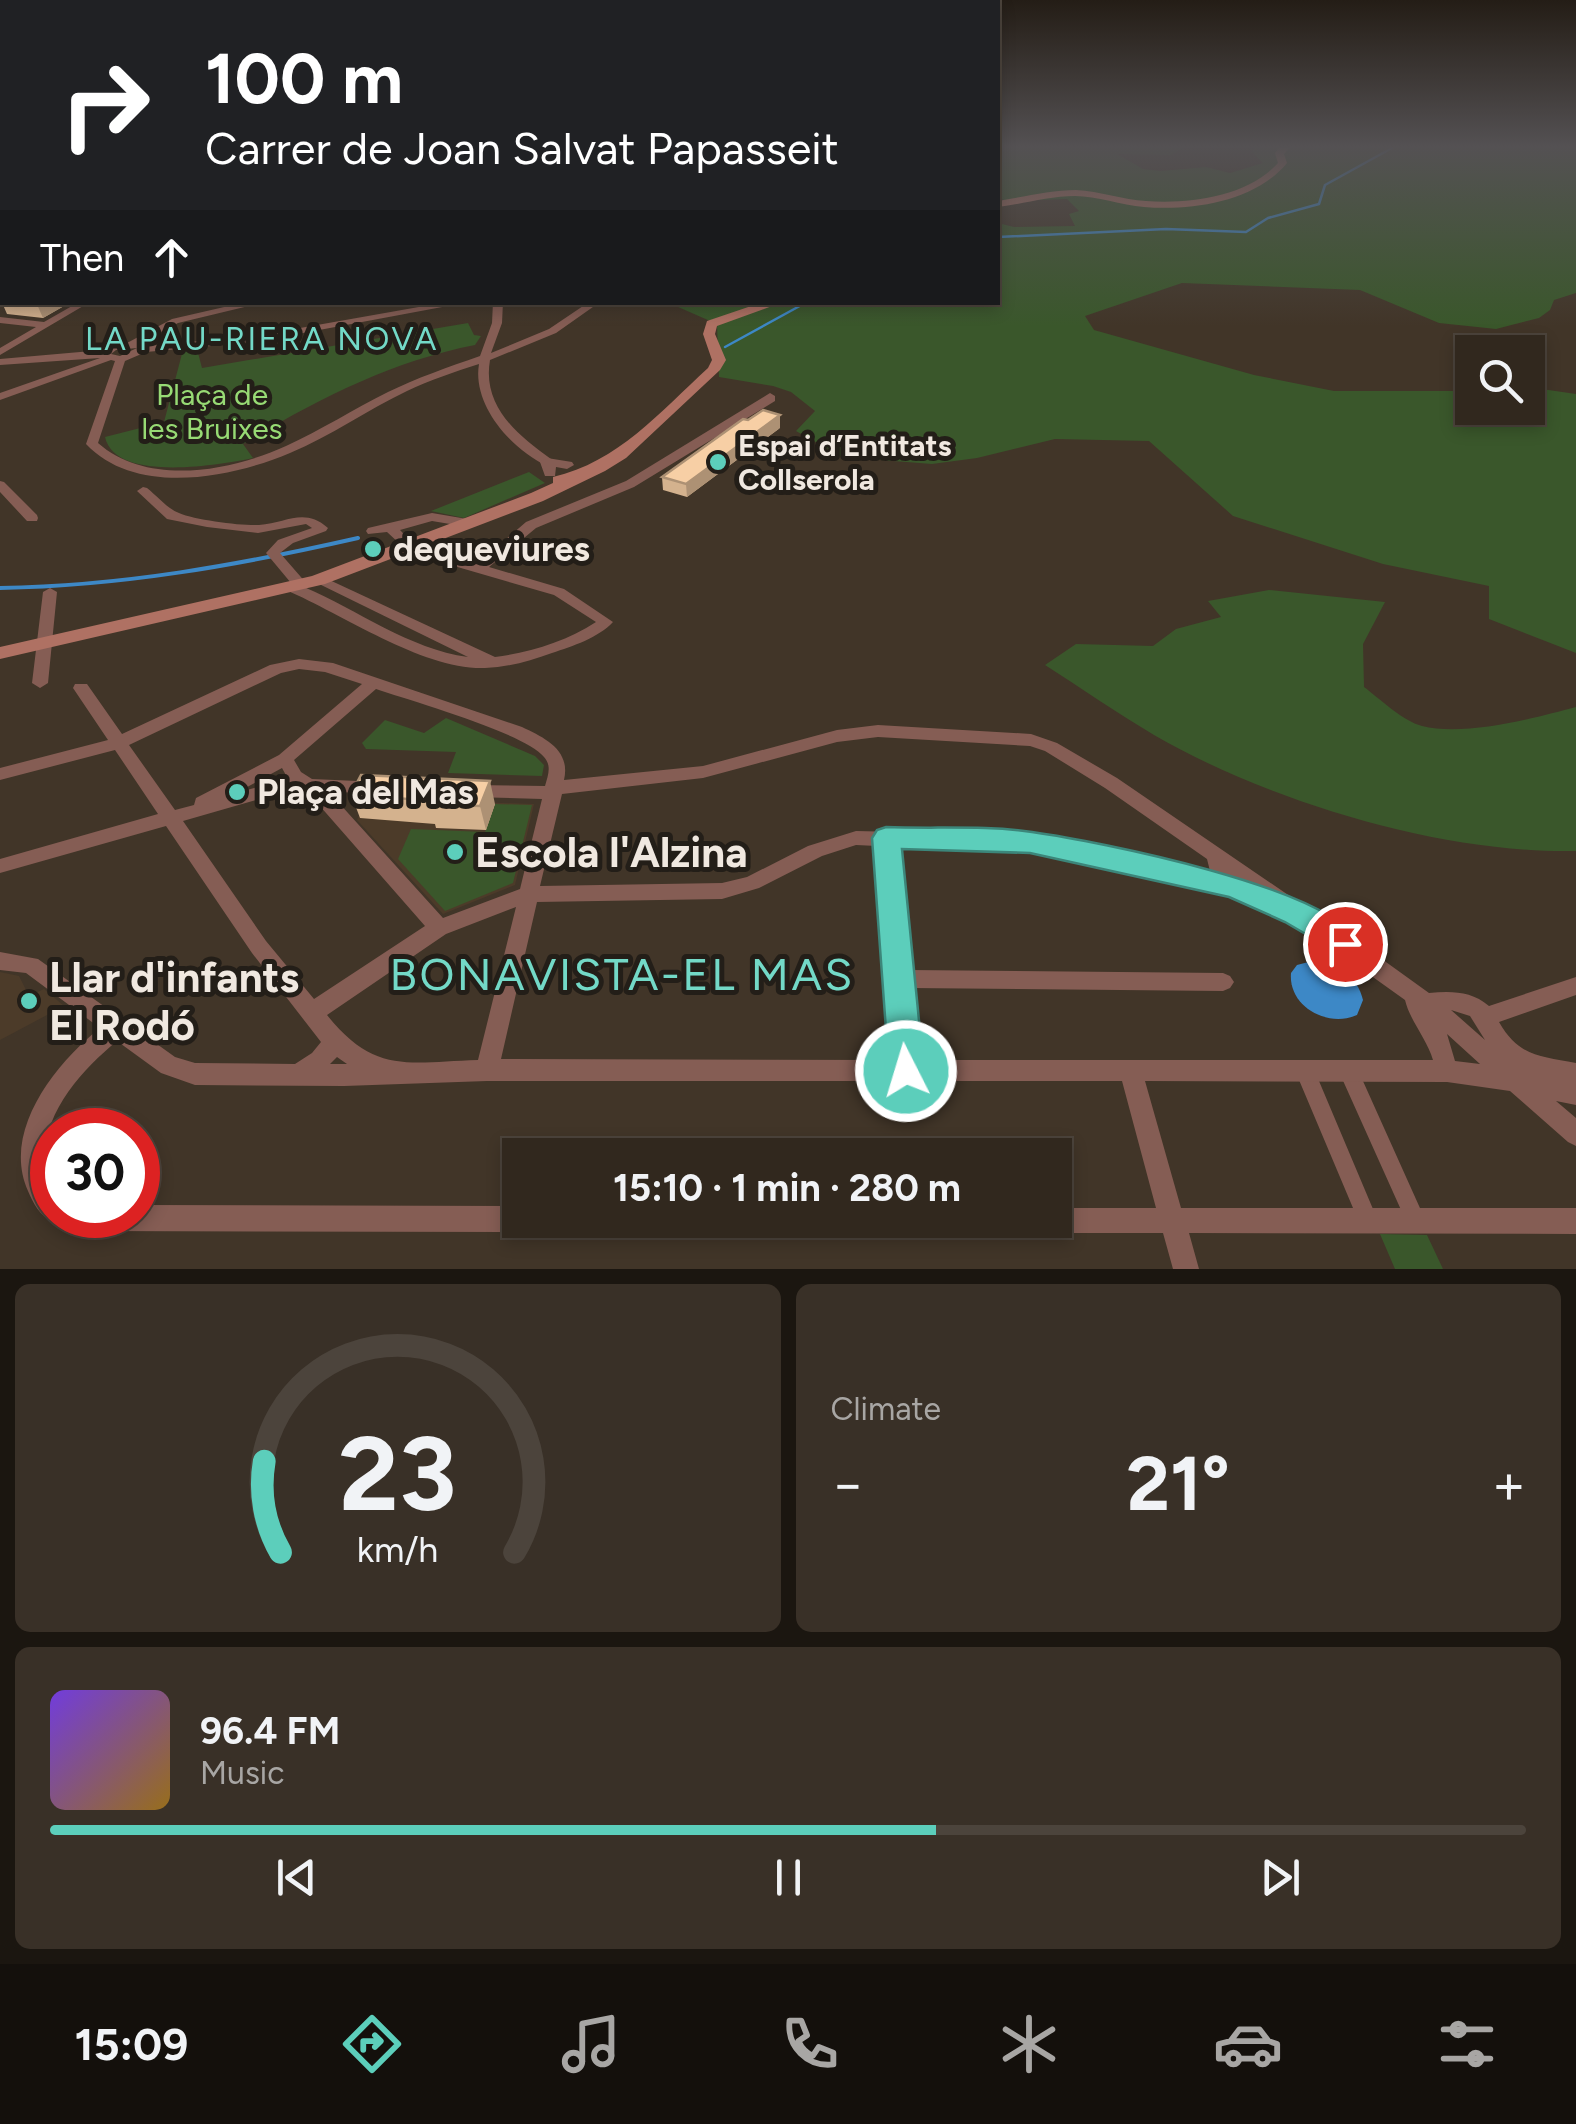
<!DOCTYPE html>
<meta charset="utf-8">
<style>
:root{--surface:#31281e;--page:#393027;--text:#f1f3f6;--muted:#a8a6a4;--line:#4c443c;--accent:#5ccebb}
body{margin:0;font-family:Figtree,sans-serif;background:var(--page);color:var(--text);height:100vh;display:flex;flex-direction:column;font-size:38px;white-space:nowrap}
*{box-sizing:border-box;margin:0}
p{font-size:32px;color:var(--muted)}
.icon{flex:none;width:55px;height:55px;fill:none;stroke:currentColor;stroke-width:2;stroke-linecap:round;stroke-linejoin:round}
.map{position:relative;height:1269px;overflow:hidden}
.details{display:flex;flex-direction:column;gap:15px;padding:15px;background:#1b1610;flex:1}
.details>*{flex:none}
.guide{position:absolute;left:0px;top:0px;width:1000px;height:305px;box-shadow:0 5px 15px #0003,0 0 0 2px var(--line);background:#202124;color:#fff;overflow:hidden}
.controls{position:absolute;left:1455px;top:335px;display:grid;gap:20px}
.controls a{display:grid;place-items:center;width:90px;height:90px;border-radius:0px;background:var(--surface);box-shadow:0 5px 15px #0003,0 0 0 2px var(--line);font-size:50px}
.speed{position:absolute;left:30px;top:1108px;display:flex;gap:20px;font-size:50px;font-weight:700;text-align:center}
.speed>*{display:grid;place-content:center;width:130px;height:130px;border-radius:50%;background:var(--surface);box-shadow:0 5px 15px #0003,0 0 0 2px var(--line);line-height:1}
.speed .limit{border:15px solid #d22;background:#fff;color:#111}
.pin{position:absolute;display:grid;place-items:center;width:85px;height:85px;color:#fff;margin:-42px;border:5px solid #fff;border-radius:50%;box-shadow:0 2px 10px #0007}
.me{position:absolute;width:110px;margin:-55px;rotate:355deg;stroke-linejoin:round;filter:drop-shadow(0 0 8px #0008)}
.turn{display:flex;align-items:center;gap:35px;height:210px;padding:0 40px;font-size:45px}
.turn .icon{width:130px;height:130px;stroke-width:2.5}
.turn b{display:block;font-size:70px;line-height:85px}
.then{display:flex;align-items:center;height:95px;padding:0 40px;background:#0003;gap:20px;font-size:38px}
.big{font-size:75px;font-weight:700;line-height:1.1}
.details .tile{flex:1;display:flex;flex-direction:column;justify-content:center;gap:15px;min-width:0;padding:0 35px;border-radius:15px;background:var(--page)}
.details .dial{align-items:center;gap:0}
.dial svg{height:260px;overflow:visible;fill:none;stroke:var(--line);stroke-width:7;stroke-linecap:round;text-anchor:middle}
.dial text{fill:var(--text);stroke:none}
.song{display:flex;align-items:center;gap:30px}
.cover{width:120px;height:120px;border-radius:15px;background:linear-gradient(135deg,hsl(260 70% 55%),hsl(40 70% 35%))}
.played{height:10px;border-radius:5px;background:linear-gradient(90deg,var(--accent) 60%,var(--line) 60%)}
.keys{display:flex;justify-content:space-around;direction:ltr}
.heat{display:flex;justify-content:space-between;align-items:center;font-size:55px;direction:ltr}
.details .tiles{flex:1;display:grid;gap:15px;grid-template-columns:1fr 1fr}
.tile:last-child{grid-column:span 2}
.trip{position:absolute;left:502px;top:1138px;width:570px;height:100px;border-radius:0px;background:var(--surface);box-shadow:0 5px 15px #0003,0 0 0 2px var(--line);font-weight:700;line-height:100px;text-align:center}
.dock{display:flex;height:160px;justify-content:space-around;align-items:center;background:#14100c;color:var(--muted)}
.dock .icon{width:70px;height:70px}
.dock .current{color:var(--accent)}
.dock b{font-size:45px;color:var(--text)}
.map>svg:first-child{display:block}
.built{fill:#4c3b29}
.green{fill:#3a572b}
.water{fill:#3d88c6}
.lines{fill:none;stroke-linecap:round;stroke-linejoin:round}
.stream-far1{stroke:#3d88c6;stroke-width:2.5}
.stream{stroke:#3d88c6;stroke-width:4}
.pedestrian{stroke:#855d54;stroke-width:18}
.minor{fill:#855d54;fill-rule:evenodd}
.tertiary{fill:#855d54;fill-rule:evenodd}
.secondary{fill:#af7163;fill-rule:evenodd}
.wall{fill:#d4b28e}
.shaded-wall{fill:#ad9174}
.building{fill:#f7cfa5;stroke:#ad9174;stroke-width:2.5}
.route{fill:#5ccebb;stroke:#3c867a;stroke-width:2.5}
.poi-dot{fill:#5ccebb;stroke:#231e18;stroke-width:4}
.labels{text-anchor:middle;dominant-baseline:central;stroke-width:10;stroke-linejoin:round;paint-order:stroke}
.far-park-label{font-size:30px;fill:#97da74;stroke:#231e18}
.far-poi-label{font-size:30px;font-weight:bold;fill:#f0e8e0;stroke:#231e18;text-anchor:start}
.far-neighbourhood-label{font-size:32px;letter-spacing:2.5px;fill:#73d9c7;stroke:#231e18}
.poi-label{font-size:35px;font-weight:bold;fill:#f0e8e0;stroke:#231e18;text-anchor:start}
.near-poi-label{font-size:42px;font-weight:bold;fill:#f0e8e0;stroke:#231e18;text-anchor:start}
.near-neighbourhood-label{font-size:45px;letter-spacing:2.5px;fill:#73d9c7;stroke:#231e18}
</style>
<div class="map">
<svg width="1576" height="1269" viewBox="0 0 1576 1269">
<rect width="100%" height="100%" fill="#413528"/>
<path class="built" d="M367,798L534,804L515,885L443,914L357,820Z
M0,972L19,976L29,996L44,989L64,1006L0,1040Z"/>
<path class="green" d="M998,148H1183L1171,155L1117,154L1143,169L1161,171L1206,167L1230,173L1263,163L1252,152L1254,148H1576V293L1554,300L1550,310L1539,318L1496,329L1439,323L1360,290L1182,283L1085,316L1094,330L1254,375L1334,391H1472V408H1528V387L1576,394V653L1489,619V586L1383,564L1233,516L1149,441L1055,439L977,458L932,464L842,457L796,431L815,411L791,392L773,386L719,377L717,324L669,303L998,302V223L1014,227L1075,226L1069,214L1079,211L1067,199L1006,201L998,197Z
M468,323L474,335L481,336L475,345C392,361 316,400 243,444L253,458C219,465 115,483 105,437L164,422L183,350L197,349L202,368Z
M529,472L545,483L464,518L431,511Z
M1269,590L1385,602L1363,644L1364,687C1380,699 1403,721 1422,726C1464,737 1535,718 1576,707V851C1442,854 1270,802 1154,735C1117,713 1081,688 1045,665L1076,644L1153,646L1176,629L1221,617L1208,601Z
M446,718L535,756L544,765L542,776L448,773L456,752L366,749L362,743L385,720L424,733Z
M495,804L532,805L513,883L445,911L398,859L411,829L485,832Z
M1380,1234L1427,1235L1443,1269H1395Z"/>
<path class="water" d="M1316,960C1339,965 1357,976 1363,1000L1357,1015C1328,1028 1288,1007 1291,973L1297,965Z"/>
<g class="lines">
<path class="stream-far1" d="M998,237L1166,229L1246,232L1268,218L1319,204L1325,185L1392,148
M725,347L807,302"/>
<path class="stream" d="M0,588C122,586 239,565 358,538"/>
<path class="pedestrian" d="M1305,1071L1367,1218
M1349,1072L1415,1219"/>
<path class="minor" d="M2,158V162L0,163V159Z
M0,276L2,277V281L0,282Z
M79,302H90L0,355V348L36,327L0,323V317L44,322Z
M246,302H265L178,323L142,342L147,346L255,336L447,302H469L255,342L146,352L125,361L98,443C148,487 231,471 286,446C321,430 354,409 388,392C417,378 448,367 480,356L492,323L493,302H503L502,323L491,353L549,329L589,302H600L556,333L490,360C482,406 517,435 551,459L553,462L547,466C511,449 472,405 479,364C454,372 430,380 407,391C367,410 331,436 290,453C231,478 136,497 86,444L115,361L111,360L0,400V393L100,358L0,365V359L103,350L110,345L127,343L172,319ZM137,348L120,356L111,354L116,350Z
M770,393L775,396V401L634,487L536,528L489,567L564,589L613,622C598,638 573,646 552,653C530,661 509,667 485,668C423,670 344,615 286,590L284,587L286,584L291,583L266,553L278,540L312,528L306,524L258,533L207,527L167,519L137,491L143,487L147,488C157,496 168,509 179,513C195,520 242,526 259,525C287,523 304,507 328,528L326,531L293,543L280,553L307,584L304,587C358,610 409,649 468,657L311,580L318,576L323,577L495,657C529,653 567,641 596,622L554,595L399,550L397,547L400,544L387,532L368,534L366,531L368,528L432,513L473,520L475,523L473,526L468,527L432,521L400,530L415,546L477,564L526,522L626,481Z
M0,481L4,482L37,515L38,518L37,521H27L0,492Z
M50,588L57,592L48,683L40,688L32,683L43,592Z
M299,659L333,663L522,727C545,738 571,750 564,780L703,766L837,730L878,725L1031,734L1057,743L1117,778L1379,957L1429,993C1452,991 1471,991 1489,1006L1576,977V995L1499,1022C1519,1057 1540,1056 1576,1063V1105L1556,1101L1576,1118V1146L1568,1142L1510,1091L1447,1082L1145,1081L1181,1208H1576V1234L1189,1233L1199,1269H1173L1163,1233H602L593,1229L589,1220H1055V1208H1156L1122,1081H487L344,1086L195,1085L161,1073L117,1041C83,1069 43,1112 45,1160C45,1171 51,1181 52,1191C53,1199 52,1207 52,1215H138V1205L520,1206V1220H532L529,1228L520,1232L93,1231L64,1224L61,1217L52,1221C40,1216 33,1203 28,1191C1,1131 56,1063 100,1028L26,973L0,970V952L38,959L175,1057L195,1063L295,1064L312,1053L321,1042L252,953L166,826L0,873V859L158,814L115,750L0,780V768L108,740L73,688L75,684H87L122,734L270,665ZM299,669L325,672L362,684L279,755L196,798L194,805L175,810L129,745L281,673ZM376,689C411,701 525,733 544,757C552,766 548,775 545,786L472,785L466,786L463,791L466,796L472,797L542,799L520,889L443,918L329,792L374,793L380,792L383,787L380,782L312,779L301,772L294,760ZM878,737L1030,746L1045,751L1105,788L1207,859L1210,871L1206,873L1030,835L856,831L808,846L747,877L722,883L540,886L562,794L703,778L837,742ZM282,768L288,779L236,793ZM287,791L305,792L312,797L425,926L314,999L266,941L183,821ZM856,845L877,846L894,1060L501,1059L537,902L722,899L759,888L822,856ZM896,846L1030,849L1207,889L1261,904L1268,902L1405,1000C1410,1021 1427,1039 1433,1060H916L910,988L1223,991L1230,988L1234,982L1230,976L1223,973L908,970ZM516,907L478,1060C409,1062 375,1075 327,1015L446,934ZM1451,1010L1470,1016L1485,1040ZM1447,1034L1480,1064L1455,1061ZM337,1057L347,1064H330Z"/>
<path class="tertiary" d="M547,458L572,462L574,465L567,469L556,467L555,476H545L540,462Z"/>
<path class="secondary" d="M1279,148H1289L1284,154L1287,163C1255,202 1191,211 1144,207C1121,205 1097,196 1075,196C1049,196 1023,204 998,207V201C1023,197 1051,190 1076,190C1100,191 1123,200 1146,201C1190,204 1247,197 1278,163L1275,153Z
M763,302H783L717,326L715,334L726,360L720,370L626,458L605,471L543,501L325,584L0,659V647L312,576L531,493L553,483V477C618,462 660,412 708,368L712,360L703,334L707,321Z"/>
</g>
<path class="wall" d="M2,290V302H71L43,318L7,314L0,298V291Z
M780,428L687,497L663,490L662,477Z
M351,794L495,804L486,830L436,828L435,824L360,818Z"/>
<path class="shaded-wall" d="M36,302H71L43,318Z
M780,415V428L687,497L686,484Z
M490,781L495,804L486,830L480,806Z"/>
<path class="building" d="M763,410L780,415L686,484L662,477L743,419L748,420Z
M361,775L490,781L480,806L430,804L431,801L351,794Z"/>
<linearGradient id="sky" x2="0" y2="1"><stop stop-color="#241d16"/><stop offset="0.45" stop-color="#545153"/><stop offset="1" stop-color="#545153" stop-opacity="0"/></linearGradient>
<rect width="1576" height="326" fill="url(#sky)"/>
<path class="route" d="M886,827C934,829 985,825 1032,832C1096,841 1332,887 1360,944L1356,953L1345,957L1285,922L1229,897L1030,853L902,849L924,1071L919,1083L906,1087L894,1083L889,1071L872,838L877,830Z"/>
<g class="poi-dot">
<circle cx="718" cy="462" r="10"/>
<circle cx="373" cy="549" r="10"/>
<circle cx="237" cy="792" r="10"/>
<circle cx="455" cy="852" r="10"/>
<circle cx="29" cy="1001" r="10"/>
</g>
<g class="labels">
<g class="far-park-label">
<text x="212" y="394">Plaça de<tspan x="212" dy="34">les Bruixes</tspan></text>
</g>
<g class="far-poi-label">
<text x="738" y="445">Espai d’Entitats<tspan x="738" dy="34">Collserola</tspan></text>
</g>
<g class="far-neighbourhood-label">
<text x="262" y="339">LA PAU-RIERA NOVA</text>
</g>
<g class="poi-label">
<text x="393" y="549">dequeviures</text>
<text x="257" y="792">Plaça del Mas</text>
</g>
<g class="near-poi-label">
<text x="475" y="852">Escola l'Alzina</text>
<text x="49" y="977">Llar d'infants<tspan x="49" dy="48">El Rodó</tspan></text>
</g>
<g class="near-neighbourhood-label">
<text x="622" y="974">BONAVISTA-EL MAS</text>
</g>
</g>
</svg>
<div class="controls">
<a><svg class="icon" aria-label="search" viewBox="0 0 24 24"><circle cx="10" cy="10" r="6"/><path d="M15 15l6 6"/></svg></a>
</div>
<div class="speed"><div class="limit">30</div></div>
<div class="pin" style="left:1345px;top:944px;background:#d93025"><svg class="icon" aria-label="arrive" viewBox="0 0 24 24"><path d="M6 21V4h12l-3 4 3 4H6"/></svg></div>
<svg class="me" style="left:906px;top:1071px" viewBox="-20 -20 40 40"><circle r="17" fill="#5ccebb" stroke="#fff" stroke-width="3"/><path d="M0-11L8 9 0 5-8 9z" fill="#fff"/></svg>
<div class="trip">15:10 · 1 min · 280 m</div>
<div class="guide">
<div class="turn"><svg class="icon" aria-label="right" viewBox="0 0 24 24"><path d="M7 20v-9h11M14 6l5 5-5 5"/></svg><div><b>100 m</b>Carrer de Joan Salvat Papasseit</div></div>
<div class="then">Then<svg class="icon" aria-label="ahead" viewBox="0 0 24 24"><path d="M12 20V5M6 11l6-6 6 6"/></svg></div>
</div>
</div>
<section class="details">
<div class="tiles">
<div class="tile dial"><svg viewBox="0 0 100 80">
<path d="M14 69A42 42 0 1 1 86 69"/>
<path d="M14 69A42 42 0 0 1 9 41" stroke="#5ccebb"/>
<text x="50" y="56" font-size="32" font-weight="700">23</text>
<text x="50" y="72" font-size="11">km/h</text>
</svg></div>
<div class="tile"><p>Climate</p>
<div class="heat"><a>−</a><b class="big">21°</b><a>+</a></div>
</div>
<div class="tile">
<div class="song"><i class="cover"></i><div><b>96.4 FM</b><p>Music</p></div></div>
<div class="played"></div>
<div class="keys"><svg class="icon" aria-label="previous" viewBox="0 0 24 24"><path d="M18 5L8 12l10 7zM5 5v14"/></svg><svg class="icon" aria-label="pause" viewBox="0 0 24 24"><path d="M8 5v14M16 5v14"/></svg><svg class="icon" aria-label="next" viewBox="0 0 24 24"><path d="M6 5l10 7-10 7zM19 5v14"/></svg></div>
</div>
</div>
</section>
<nav class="dock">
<b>15:09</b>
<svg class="icon current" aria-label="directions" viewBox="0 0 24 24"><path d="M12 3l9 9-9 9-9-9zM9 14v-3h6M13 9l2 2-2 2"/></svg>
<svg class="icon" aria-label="music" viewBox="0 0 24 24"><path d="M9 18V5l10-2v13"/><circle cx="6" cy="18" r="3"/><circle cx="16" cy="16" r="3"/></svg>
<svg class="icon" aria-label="phone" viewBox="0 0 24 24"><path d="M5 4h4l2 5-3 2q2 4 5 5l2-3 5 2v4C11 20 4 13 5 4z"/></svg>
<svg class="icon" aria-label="climate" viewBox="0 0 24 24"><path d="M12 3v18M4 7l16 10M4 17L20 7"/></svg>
<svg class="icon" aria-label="car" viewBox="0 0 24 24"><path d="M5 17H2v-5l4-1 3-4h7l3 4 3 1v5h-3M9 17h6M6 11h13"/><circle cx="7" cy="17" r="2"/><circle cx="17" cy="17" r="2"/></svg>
<svg class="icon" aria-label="filters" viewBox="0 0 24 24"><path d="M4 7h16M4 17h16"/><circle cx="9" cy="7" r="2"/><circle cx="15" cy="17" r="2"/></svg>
</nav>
